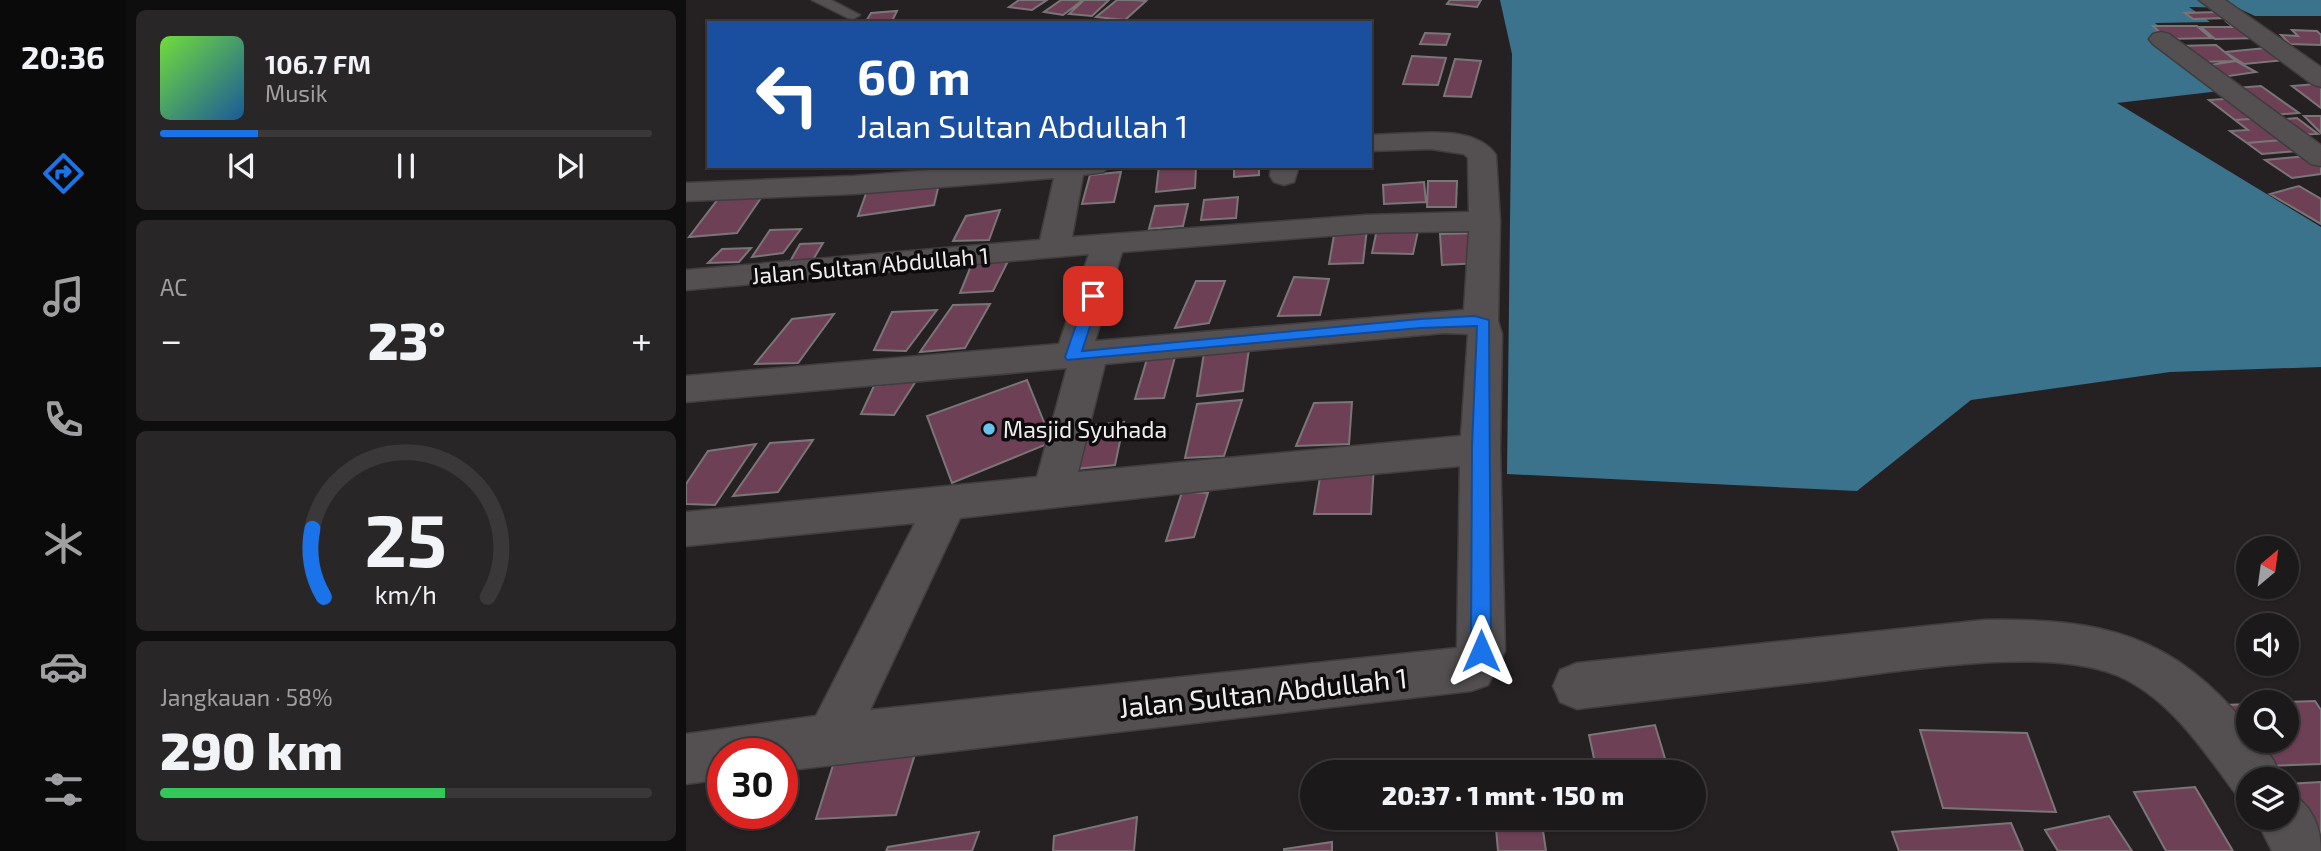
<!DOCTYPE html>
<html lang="id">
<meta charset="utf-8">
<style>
:root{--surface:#1c191a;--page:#292627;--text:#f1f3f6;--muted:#a0a0a2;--line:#3a3839;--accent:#1a73e8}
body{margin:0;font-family:"Exo 2",sans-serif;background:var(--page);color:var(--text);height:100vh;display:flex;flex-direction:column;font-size:26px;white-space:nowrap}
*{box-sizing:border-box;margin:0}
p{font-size:23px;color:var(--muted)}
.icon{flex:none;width:38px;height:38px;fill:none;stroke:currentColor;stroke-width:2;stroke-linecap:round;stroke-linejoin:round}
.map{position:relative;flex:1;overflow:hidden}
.panel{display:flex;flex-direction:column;gap:10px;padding:10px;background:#0f0e0e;width:560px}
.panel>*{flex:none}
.guide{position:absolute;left:21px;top:21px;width:665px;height:147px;border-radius:0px;box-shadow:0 2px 5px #0004,0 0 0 2px var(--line);background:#1a4fa0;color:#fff;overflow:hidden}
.needle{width:46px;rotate:29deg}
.buttons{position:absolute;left:1550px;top:536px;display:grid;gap:14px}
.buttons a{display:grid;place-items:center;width:63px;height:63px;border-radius:50%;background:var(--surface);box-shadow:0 2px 5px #0004,0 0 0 2px var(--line);font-size:35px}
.speed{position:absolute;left:21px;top:738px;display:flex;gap:14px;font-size:35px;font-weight:700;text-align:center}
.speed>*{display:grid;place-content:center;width:91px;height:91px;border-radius:50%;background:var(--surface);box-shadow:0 2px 5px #0004,0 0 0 2px var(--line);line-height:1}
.speed .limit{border:10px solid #d22;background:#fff;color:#111}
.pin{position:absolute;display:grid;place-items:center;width:60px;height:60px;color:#fff;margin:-30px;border-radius:14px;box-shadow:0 4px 10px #0006}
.me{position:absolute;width:77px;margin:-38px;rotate:0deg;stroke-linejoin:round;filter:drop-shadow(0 0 5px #0008)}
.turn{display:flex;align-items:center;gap:24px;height:147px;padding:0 35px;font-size:32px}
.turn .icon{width:91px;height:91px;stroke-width:2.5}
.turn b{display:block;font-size:49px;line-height:60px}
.big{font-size:52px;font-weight:800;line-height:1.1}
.panel .widget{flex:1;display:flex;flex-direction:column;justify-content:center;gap:10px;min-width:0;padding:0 24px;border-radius:10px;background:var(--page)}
.panel .dial{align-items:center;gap:0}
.dial svg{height:182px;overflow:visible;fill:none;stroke:var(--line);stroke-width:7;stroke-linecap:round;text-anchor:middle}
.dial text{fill:var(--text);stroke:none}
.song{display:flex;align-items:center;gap:21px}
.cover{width:84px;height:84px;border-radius:10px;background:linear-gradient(135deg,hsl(100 70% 55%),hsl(210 70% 35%))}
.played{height:7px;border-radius:4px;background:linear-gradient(90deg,var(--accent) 20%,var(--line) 20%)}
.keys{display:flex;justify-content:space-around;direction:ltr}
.heat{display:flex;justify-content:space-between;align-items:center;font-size:38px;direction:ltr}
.charge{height:10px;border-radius:5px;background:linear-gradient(90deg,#34c759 58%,var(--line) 0)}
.trip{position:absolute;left:614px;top:760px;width:406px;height:70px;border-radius:35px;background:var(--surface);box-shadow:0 2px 5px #0004,0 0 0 2px var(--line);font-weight:800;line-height:70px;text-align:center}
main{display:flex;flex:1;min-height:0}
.tab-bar{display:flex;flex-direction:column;width:126px;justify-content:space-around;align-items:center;background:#0b0a0a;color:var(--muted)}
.tab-bar .icon{width:49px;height:49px}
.tab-bar .active{color:var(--accent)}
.tab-bar b{font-size:32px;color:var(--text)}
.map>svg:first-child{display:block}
.water{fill:#3c738c}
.building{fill:#6e4055;stroke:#7a7678;stroke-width:2}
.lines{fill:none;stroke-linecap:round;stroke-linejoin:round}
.service-casing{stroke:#403d3e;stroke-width:3}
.minor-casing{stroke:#403d3e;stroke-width:3}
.service{fill:#545052;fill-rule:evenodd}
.minor{fill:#545052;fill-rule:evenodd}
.route{fill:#1a73e8;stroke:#114b97;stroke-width:2}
.poi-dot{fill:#66c4ef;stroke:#0d0b0c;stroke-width:2.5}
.labels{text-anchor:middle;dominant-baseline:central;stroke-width:7;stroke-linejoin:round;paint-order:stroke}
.street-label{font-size:23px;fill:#f1eeef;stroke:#0d0b0c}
.poi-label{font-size:23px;fill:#f1eeef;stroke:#0d0b0c;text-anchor:start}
.near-street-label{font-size:28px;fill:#f1eeef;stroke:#0d0b0c}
</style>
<main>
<nav class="tab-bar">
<b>20:36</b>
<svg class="icon active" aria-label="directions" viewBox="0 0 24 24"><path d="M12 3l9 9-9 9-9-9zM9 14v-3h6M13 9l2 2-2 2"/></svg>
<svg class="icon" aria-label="music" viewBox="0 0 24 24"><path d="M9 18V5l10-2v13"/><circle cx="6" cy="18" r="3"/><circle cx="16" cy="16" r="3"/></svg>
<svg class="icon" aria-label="phone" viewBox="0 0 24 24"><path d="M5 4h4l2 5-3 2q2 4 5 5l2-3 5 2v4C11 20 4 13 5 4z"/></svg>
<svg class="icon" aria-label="climate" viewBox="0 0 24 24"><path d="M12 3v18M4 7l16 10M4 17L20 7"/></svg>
<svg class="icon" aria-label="car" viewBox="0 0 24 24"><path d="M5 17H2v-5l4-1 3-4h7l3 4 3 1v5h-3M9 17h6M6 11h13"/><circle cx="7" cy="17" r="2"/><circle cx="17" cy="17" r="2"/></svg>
<svg class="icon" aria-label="filters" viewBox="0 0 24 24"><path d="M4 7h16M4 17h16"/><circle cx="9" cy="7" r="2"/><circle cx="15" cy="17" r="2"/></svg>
</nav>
<section class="panel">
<div class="widget">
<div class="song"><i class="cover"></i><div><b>106.7 FM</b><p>Musik</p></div></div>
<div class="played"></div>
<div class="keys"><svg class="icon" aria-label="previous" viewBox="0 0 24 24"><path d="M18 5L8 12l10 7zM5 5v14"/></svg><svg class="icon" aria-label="pause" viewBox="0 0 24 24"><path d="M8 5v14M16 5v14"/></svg><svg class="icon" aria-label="next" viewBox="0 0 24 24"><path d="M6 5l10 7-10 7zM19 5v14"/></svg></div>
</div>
<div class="widget"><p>AC</p>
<div class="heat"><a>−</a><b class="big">23°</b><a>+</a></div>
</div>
<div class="widget dial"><svg viewBox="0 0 100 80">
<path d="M14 69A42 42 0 1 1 86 69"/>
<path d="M14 69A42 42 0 0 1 9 39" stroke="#1a73e8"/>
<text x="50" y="56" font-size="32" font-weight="700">25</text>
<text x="50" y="72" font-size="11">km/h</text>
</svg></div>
<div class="widget"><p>Jangkauan · 58%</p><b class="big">290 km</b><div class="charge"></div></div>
</section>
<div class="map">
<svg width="1635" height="851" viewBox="0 0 1635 851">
<rect width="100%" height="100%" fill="#252123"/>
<path class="water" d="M814,0H1635V16H1569L1552,8L1503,7L1524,22L1469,23L1551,89L1431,103L1635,227V367L1484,372L1285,400L1171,491L821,474L826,54Z"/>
<path class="building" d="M333,0H361L346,10L323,7Z
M375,0H397L377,15L358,12Z
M398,0H423L406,16L383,14Z
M431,0H448L460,1L439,20L410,17Z
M764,0H795L791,7L761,4Z
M211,11L205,23H179L185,13Z
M1532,12L1541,18L1507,19L1499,13Z
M1541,22H1552L1573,38L1529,39L1515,27H1547Z
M1467,26H1511L1525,38L1481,39Z
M1606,30L1631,31L1635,35V45L1604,44L1595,35L1612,36Z
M739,33L764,34L760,45L734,44Z
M1530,45L1550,61L1513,62L1493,46Z
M1580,48L1600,60L1558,64L1539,52Z
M726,56L760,58L752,85L717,84Z
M769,59L795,61L785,97L758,96Z
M1550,61L1570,72L1536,77L1517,66Z
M1630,84L1635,87V108L1606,86Z
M1575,86L1613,113L1586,115L1549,88Z
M1552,98L1579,118L1549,120L1523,100Z
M1618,116H1635V133Z
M1579,118L1609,139L1561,143L1544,131L1562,130L1549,120Z
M1611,118L1632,134L1610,135L1590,120Z
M1609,139L1624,150L1576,154L1561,143Z
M1630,155L1635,159V174L1606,178L1579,160Z
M473,166H510L509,188L470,192Z
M548,166H573V175L548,177Z
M435,172L428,202L396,204L404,175Z
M254,180L248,205L172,216L181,191Z
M742,181H771L770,207H741Z
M738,182L740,202L698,204L697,185Z
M1613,186L1635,199V224L1584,194Z
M77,195L51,233L3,237L32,199Z
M552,197L550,218L515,220L518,200Z
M502,204L497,226L463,229L469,206Z
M314,210L303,240L267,241L280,216Z
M115,229L97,253L66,257L84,230Z
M649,229H681L677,263L643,264Z
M691,229L732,231L727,254L686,253Z
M792,233L794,263L756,265L754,234Z
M137,243L125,263L102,265L114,244Z
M65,248L53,262L22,263L36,249Z
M323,259L307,291L274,293L287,261Z
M608,277L643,279L634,315L592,316Z
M510,281H539L523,323L489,328Z
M304,304L279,348L234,352L267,305Z
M251,310L220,351L188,350L206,312Z
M148,314L112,363L69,364L106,319Z
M563,349L557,391L511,396L518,353Z
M489,357L478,398L449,399L461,359Z
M341,380L366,442L266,483L241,416Z
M230,381L208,415L175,414L188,386Z
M556,400L538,456L499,458L511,404Z
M666,402L663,444L610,446L628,403Z
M438,422L429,465L389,469L400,426Z
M127,440L92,492L47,496L84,443Z
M70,444L29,505L0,504V484L22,451Z
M688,465L685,514H628L635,471Z
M496,492L522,493L508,537L480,541Z
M1629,701L1635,710V764L1577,766L1539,705L1563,704V740H1601V702Z
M969,725L983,772H911L903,735Z
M1234,730L1341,733L1370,812L1257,808Z
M230,751L210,815L130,819L149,759Z
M1635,782V848L1601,794V784Z
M1509,787L1547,851H1480L1448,792Z
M1423,816L1446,851H1372L1359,830Z
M451,817L448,851H367L368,836Z
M809,817H855L860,851H812Z
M1325,823L1337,851H1213L1206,832Z
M293,832L286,851H200L202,847Z
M646,842V851H598V849Z"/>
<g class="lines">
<g class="service-casing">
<path id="service" d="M126,0H145L174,15L167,19L162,18Z"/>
</g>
<g class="minor-casing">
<path id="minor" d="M1513,0H1539L1635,67V87L1626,84Z
M1475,32L1483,34L1635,145V166L1625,164L1467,44L1463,39L1467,34Z
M727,133C754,132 793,130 810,155L814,221L812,321L816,334L814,447L819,651L802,685L785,691L96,771V754H37V779L0,784V734L130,716L229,523L0,546V512L351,477L381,368L0,402V376L373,344L403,254L0,290V270L354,240L368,178L168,194L0,201V183L168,176L296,166H422L418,172L397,175L386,237L680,215L783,212L782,158L778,154L744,149L684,151V135ZM783,231L778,310L409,341L436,252L680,233ZM758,333L782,334L775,436L392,472L419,364ZM774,466L771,648L184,710L274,518L588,483Z
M585,166H613L608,182L598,185L588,182L584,176Z
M1298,620C1415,618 1487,634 1563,728V740H1573L1588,761L1596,779H1563V802L1552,797C1520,754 1488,704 1439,679C1368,643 1213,672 1134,681C1053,690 972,699 891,709L874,702L867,686L874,670L891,663Z
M1601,792C1625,802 1635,826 1635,851H1586L1569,817H1601Z"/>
</g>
<use href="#service" class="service"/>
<use href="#minor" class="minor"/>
</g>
<path class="route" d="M407,291L414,296L396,351L734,319L789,316L803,320L805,651L802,658L795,660L788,658L785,651L786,446L791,326L734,328L381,360L379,357L400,296Z"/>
<circle class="poi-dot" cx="303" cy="429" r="7"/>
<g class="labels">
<g class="street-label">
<text transform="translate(184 265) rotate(-5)">Jalan Sultan Abdullah 1</text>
</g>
<g class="poi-label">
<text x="317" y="429">Masjid Syuhada</text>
</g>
<g class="near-street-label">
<text transform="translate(577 692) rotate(-6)">Jalan Sultan Abdullah 1</text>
</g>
</g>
</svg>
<div class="buttons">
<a><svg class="needle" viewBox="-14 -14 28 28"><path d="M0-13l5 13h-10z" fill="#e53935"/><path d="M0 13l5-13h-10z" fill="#a0a0a2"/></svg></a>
<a><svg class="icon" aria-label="sound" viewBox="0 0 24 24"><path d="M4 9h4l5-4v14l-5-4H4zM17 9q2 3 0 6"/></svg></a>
<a><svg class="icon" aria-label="search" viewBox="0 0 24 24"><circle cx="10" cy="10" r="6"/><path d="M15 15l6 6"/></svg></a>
<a><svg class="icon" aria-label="layers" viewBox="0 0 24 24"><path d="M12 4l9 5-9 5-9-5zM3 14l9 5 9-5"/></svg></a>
</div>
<div class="speed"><div class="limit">30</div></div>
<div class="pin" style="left:407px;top:296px;background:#d93025"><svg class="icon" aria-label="arrive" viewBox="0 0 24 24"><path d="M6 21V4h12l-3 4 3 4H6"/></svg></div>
<svg class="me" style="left:795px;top:651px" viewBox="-20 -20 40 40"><path d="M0-17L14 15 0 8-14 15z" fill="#1a73e8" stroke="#fff" stroke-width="4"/></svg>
<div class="trip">20:37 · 1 mnt · 150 m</div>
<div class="guide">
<div class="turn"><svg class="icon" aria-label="left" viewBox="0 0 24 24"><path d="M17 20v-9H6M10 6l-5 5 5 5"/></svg><div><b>60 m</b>Jalan Sultan Abdullah 1</div></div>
</div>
</div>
</main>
